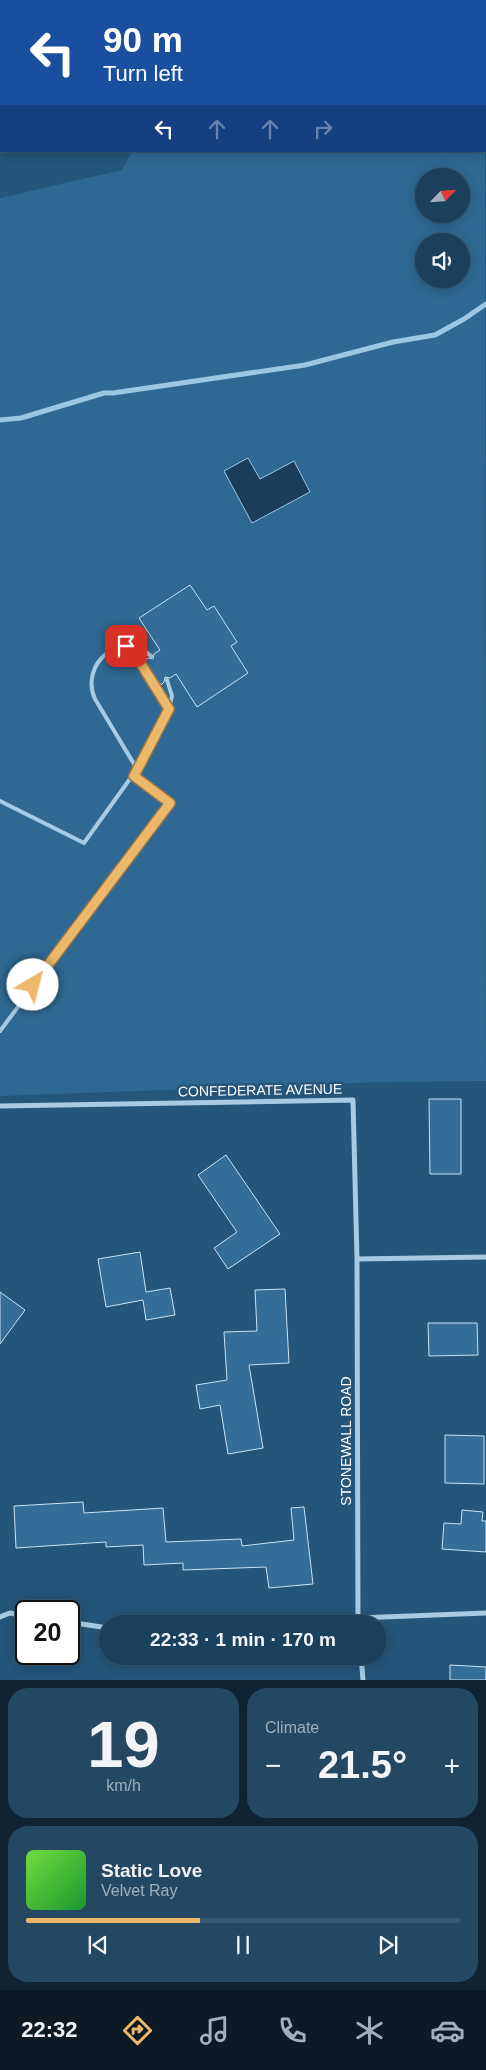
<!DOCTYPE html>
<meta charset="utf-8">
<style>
:root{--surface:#1b405c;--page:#244762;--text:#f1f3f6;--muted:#a0afbb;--line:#395972;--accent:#eeb86b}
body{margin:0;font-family:Arial,sans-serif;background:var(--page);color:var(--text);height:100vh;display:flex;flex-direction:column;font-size:19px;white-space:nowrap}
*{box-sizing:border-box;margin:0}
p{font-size:16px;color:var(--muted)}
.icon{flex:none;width:28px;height:28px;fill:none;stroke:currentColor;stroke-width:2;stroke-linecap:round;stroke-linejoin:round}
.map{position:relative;height:1680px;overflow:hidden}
.details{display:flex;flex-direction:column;gap:8px;padding:8px;background:#0f2333;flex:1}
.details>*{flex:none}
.top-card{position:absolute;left:0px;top:0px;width:486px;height:152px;box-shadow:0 2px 12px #0003,0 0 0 1px var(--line);background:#1a4fa0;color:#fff;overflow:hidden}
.needle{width:32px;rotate:65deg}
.fabs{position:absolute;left:415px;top:168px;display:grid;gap:10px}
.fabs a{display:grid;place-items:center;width:55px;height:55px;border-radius:50%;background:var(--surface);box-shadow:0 2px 12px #0003,0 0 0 1px var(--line);font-size:25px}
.speed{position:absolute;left:15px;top:1600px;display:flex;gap:10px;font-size:25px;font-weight:700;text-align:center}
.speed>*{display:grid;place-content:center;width:65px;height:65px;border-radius:50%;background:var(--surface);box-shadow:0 2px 12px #0003,0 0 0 1px var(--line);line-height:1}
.speed .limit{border:2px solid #111;border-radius:8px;background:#fff;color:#111}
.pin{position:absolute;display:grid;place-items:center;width:42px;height:42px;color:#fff;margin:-21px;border-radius:10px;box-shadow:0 2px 8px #0006}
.me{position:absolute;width:55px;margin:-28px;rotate:37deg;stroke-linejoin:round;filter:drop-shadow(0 0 4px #0008)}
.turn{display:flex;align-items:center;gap:18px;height:105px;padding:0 20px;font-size:22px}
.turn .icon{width:65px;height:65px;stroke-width:2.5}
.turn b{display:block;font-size:35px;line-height:42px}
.lanes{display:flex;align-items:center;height:48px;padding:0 20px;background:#0003;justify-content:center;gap:25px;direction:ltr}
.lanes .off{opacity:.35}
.big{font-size:38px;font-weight:600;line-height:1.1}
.details .card{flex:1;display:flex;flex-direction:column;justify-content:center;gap:8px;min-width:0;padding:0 18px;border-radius:20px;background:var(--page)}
.details .dial{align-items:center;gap:0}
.dial b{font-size:65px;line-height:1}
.song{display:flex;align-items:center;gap:15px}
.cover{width:60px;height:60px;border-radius:8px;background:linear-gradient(135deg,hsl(100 70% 55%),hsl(130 70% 35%))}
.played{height:5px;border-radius:2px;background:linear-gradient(90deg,var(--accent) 40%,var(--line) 40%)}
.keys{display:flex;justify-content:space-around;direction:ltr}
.heat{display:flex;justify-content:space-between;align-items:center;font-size:28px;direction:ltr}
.details .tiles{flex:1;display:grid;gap:8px;grid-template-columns:1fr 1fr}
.card:last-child{grid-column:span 2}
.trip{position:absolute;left:99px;top:1615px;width:288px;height:50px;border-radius:25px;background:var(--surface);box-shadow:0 2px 12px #0003,0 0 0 1px var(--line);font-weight:600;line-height:50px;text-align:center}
.tabs{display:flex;height:80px;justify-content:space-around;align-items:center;background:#0b1a25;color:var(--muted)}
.tabs .icon{width:35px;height:35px}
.tabs .active{color:var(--accent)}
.tabs b{font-size:22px;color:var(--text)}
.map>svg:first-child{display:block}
.green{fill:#2f6892;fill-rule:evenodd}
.water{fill:#193d5b;stroke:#9bc7e5}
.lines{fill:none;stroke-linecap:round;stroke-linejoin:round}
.stream{stroke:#9bc7e5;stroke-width:5}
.building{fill:#346d97;stroke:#cae2f4}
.service{stroke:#a7cbe4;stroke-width:4}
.minor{stroke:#a7cbe4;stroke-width:5}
.route-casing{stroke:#9b7846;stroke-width:12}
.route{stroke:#eeb86b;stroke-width:9}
.labels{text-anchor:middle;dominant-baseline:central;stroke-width:5;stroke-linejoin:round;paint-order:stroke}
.street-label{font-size:14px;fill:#fff;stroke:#24557a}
</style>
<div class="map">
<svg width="486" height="1680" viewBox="0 0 486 1680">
<rect width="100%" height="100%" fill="#24557a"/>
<path class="green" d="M110,0H434L435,1H110Z
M485,73L486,1081L383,1082L0,1096V198L122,170L132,151H485ZM424,176H461V214H424ZM424,241H461V279H424Z"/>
<path class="water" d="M248,458L260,479L294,461L310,492L252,523L224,471Z"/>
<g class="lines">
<path class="stream" d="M0,420L21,418L104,393H113L305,365L393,342L435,335L464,319L486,304"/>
</g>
<path class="building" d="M190,585L207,610L214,606L237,642L231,646L248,673L197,707L176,674L170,678L165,677L164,682L161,685L144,661L148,658L153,659L154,654L160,650L139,618Z
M429,1099H461V1174H430Z
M226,1155L280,1234L228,1269L214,1248L237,1232L198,1175Z
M140,1252L146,1292L170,1288L175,1315L146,1320L143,1300L106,1307L98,1259Z
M285,1289L289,1363L249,1365L263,1448L228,1454L220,1405L200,1409L196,1385L227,1380L224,1332L257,1331L255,1290Z
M0,1292L25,1310L0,1344Z
M428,1323H477L478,1355L429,1356Z
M445,1435L484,1436V1484L445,1483Z
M83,1502L84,1513L163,1508L166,1542L241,1539L242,1546L294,1540L291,1508L304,1507L313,1584L269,1588L266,1567L183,1570V1563L144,1565L143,1545L106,1547V1542L16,1548L14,1506Z
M462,1510L483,1512L482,1521H486V1552L442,1549L444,1523L461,1524Z
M450,1665L486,1667V1680H450Z"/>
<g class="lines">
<path class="service" d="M130,646L169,709
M151,656C122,628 79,664 95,699L137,769L169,709L172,696L167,680
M0,801L84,843L137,769
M0,1031L170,803L134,776"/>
<path class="minor" d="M0,1106L353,1100L357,1259L358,1624
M357,1259L486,1257
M0,1617L10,1613L26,1616
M69,1622L108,1628
M330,1624L358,1618L486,1613
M361,1656L363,1680"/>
</g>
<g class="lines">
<g class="route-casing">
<path id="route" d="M33,985L170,803L134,776L169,709L130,646H126"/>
</g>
<use href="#route" class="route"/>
</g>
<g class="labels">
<g class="street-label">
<text transform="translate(260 1090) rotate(-1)">CONFEDERATE AVENUE</text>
<text transform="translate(346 1441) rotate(-90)">STONEWALL ROAD</text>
</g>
</g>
</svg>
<div class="fabs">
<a><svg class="needle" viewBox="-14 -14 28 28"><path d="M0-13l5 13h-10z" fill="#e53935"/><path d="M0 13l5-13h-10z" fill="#a0afbb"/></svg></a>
<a><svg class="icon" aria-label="sound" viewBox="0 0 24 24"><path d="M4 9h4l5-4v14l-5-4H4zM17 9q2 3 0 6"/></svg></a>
</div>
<div class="speed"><div class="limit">20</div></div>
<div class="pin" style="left:126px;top:646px;background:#d93025"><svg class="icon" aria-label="arrive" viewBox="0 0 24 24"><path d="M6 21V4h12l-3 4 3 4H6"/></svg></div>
<svg class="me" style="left:33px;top:985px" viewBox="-20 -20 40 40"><circle r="19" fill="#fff"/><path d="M0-13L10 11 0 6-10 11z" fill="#eeb86b"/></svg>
<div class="trip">22:33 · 1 min · 170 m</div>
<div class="top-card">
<div class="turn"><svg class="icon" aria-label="left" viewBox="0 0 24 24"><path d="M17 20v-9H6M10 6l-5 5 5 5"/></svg><div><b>90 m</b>Turn left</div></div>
<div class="lanes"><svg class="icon" aria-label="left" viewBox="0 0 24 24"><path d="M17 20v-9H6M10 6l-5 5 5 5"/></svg><svg class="icon off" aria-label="ahead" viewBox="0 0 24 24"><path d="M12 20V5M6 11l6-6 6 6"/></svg><svg class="icon off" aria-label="ahead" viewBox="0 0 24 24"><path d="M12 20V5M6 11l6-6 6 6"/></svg><svg class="icon off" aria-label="right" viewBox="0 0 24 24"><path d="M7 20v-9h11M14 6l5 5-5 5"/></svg></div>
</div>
</div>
<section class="details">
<div class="tiles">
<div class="card dial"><b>19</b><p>km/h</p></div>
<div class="card"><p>Climate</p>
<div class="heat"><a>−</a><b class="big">21.5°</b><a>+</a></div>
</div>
<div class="card">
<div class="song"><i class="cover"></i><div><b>Static Love</b><p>Velvet Ray</p></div></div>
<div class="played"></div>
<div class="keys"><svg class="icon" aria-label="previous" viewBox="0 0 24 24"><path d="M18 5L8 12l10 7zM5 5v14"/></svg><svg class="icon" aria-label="pause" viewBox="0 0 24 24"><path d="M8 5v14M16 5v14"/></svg><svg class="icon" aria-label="next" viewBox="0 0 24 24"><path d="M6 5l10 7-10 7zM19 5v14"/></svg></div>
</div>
</div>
</section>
<nav class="tabs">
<b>22:32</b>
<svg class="icon active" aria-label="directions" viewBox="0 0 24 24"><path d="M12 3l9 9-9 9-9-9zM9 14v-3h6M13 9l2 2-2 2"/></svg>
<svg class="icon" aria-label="music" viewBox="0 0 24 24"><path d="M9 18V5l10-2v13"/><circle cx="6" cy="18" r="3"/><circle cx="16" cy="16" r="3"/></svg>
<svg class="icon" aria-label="phone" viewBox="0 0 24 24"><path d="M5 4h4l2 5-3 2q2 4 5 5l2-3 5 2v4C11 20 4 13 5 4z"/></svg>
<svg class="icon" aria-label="climate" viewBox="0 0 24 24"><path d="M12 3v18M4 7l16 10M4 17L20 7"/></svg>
<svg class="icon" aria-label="car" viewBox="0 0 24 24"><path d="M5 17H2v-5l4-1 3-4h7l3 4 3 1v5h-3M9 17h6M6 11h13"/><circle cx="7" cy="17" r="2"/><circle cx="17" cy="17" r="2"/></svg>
</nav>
